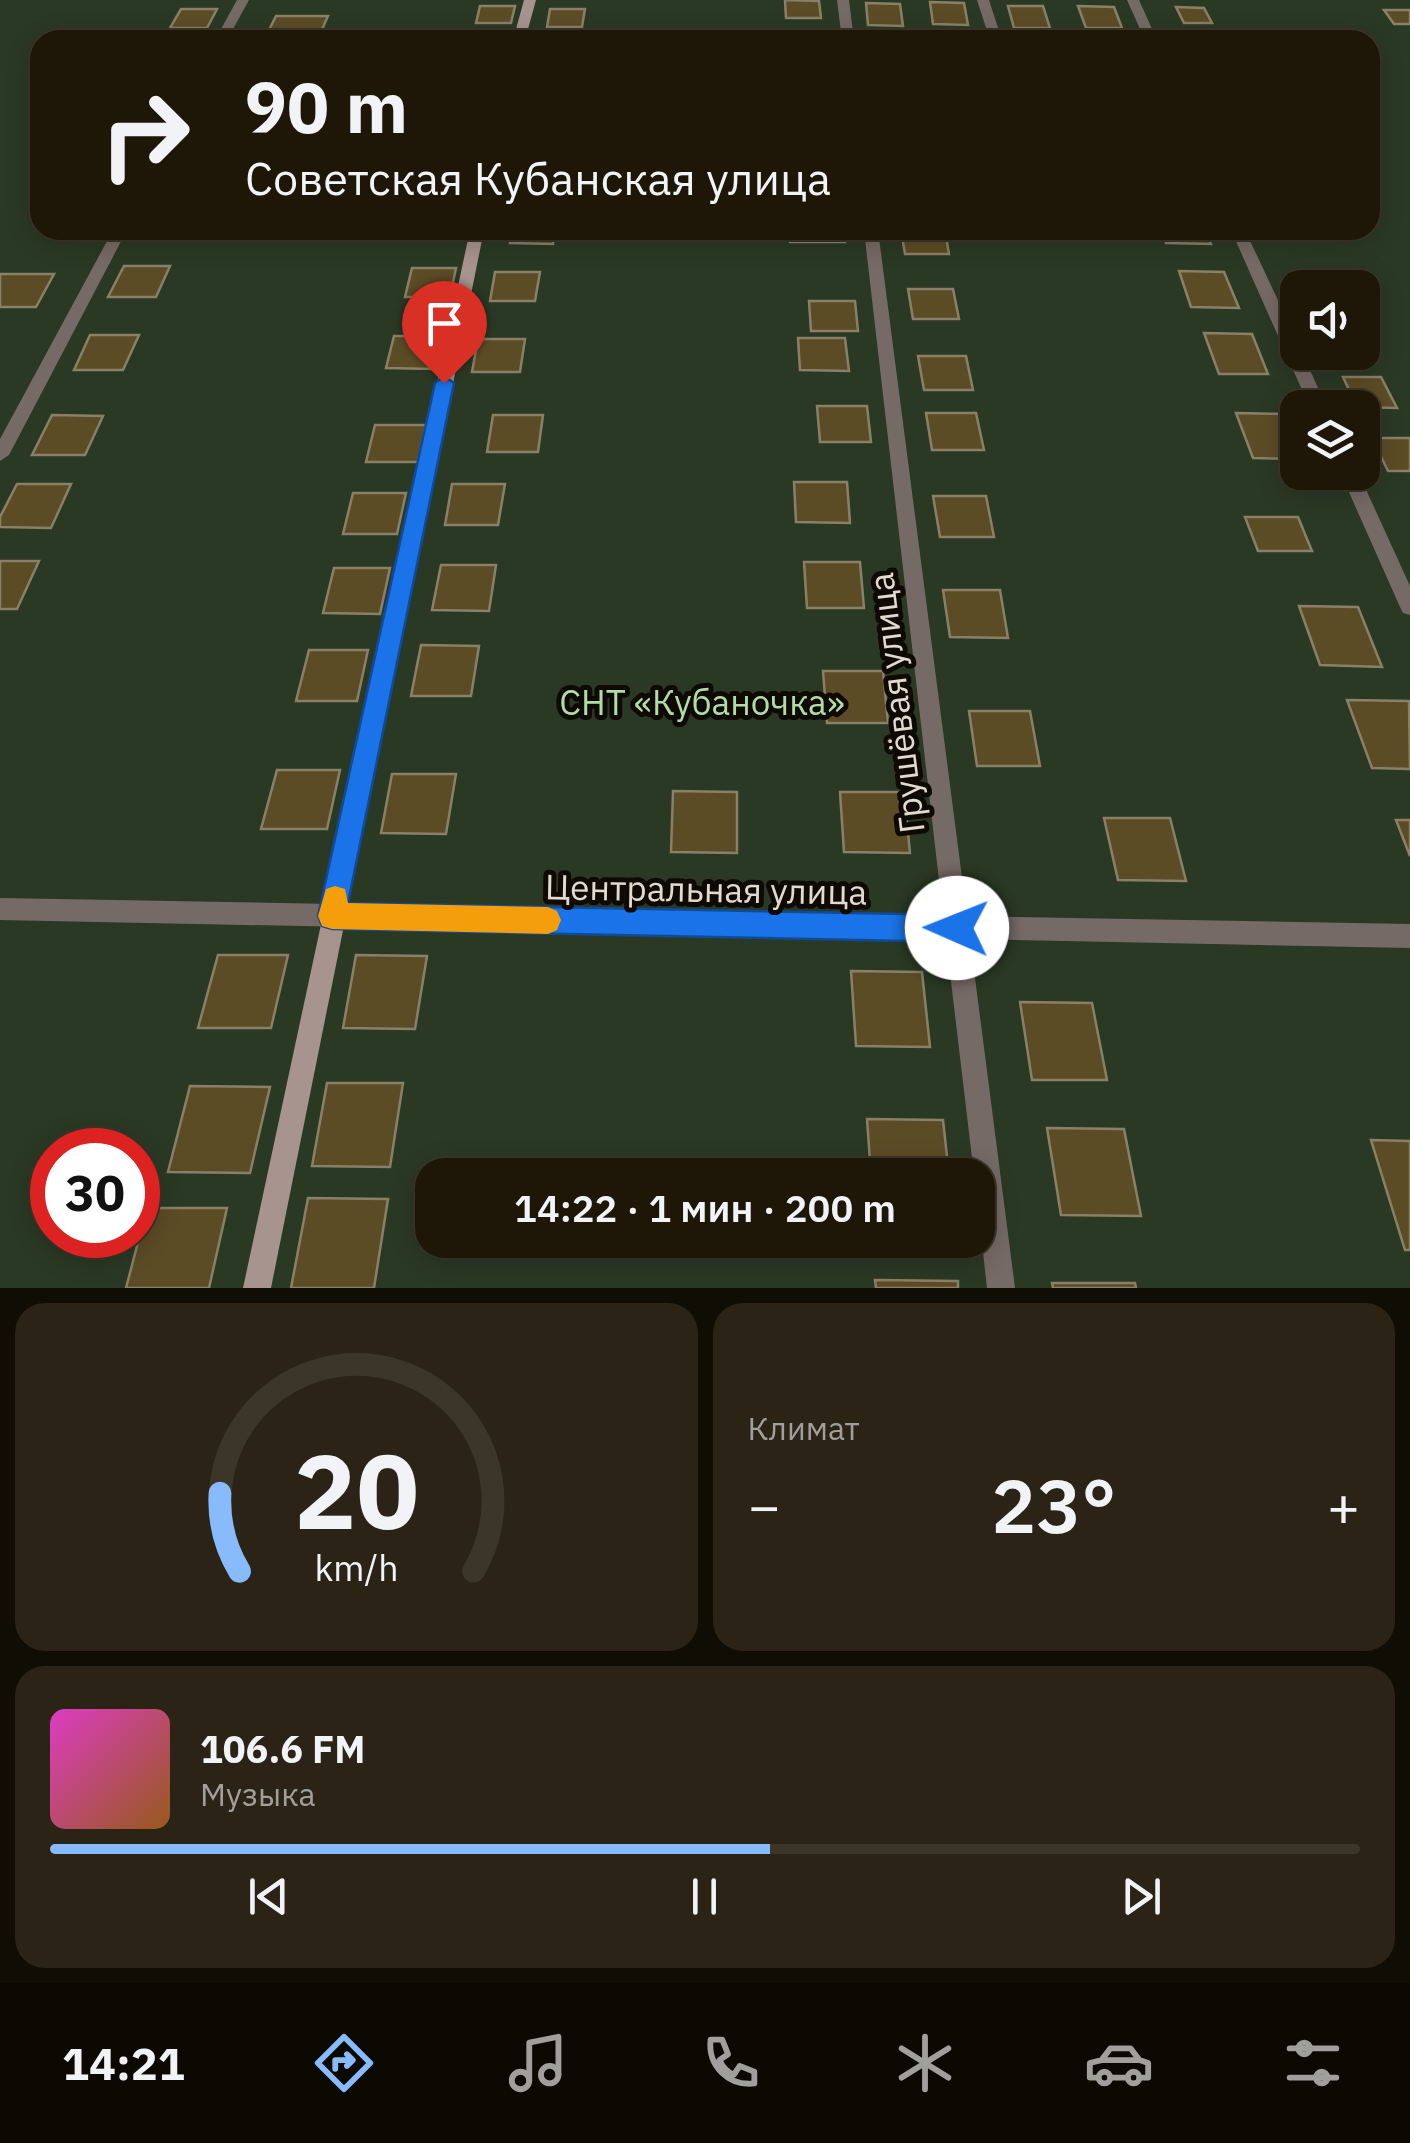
<!DOCTYPE html>
<html lang="ru">
<meta charset="utf-8">
<style>
:root{--surface:#1e1708;--page:#2b2416;--text:#f1f3f6;--muted:#a19f9c;--line:#3c3629;--accent:#87bbfb}
body{margin:0;font-family:"IBM Plex Sans",sans-serif;background:var(--page);color:var(--text);height:100vh;display:flex;flex-direction:column;font-size:38px;white-space:nowrap}
*{box-sizing:border-box;margin:0}
p{font-size:32px;color:var(--muted)}
.icon{flex:none;width:55px;height:55px;fill:none;stroke:currentColor;stroke-width:2;stroke-linecap:round;stroke-linejoin:round}
.map{position:relative;height:1288px;overflow:hidden}
.sheet{display:flex;flex-direction:column;gap:15px;padding:15px;background:#100d04;flex:1}
.sheet>*{flex:none}
.top-card{position:absolute;left:30px;top:30px;width:1350px;height:210px;border-radius:30px;box-shadow:0 5px 25px #0003,0 0 0 2px var(--line);background:#1e1708;color:var(--text);overflow:hidden}
.controls{position:absolute;left:1280px;top:270px;display:grid;gap:20px}
.controls a{display:grid;place-items:center;width:100px;height:100px;border-radius:20px;background:var(--surface);box-shadow:0 5px 25px #0003,0 0 0 2px var(--line);font-size:50px}
.speed{position:absolute;left:30px;top:1128px;display:flex;gap:20px;font-size:50px;font-weight:700;text-align:center}
.speed>*{display:grid;place-content:center;width:130px;height:130px;border-radius:50%;background:var(--surface);box-shadow:0 5px 25px #0003,0 0 0 2px var(--line);line-height:1}
.speed .limit{border:15px solid #d22;background:#fff;color:#111}
.pin{position:absolute;display:grid;place-items:center;width:85px;height:85px;color:#fff;margin:-102px -42px;border-radius:50% 50% 50% 0;rotate:-45deg;box-shadow:0 0 10px #0007}
.pin .icon{rotate:45deg}
.me{position:absolute;width:110px;margin:-55px;rotate:271deg;stroke-linejoin:round;filter:drop-shadow(0 0 8px #0008)}
.turn{display:flex;align-items:center;gap:35px;height:210px;padding:0 50px;font-size:45px}
.turn .icon{width:130px;height:130px;stroke-width:2.5}
.turn b{display:block;font-size:70px;line-height:85px}
.big{font-size:75px;font-weight:600;line-height:1.1}
.sheet .widget{flex:1;display:flex;flex-direction:column;justify-content:center;gap:15px;min-width:0;padding:0 35px;border-radius:30px;background:var(--page)}
.sheet .dial{align-items:center;gap:0}
.dial svg{height:260px;overflow:visible;fill:none;stroke:var(--line);stroke-width:7;stroke-linecap:round;text-anchor:middle}
.dial text{fill:var(--text);stroke:none}
.song{display:flex;align-items:center;gap:30px}
.cover{width:120px;height:120px;border-radius:15px;background:linear-gradient(135deg,hsl(310 70% 55%),hsl(30 70% 35%))}
.played{height:10px;border-radius:5px;background:linear-gradient(90deg,var(--accent) 55%,var(--line) 55%)}
.keys{display:flex;justify-content:space-around;direction:ltr}
.heat{display:flex;justify-content:space-between;align-items:center;font-size:55px;direction:ltr}
.sheet .tiles{flex:1;display:grid;gap:15px;grid-template-columns:1fr 1fr}
.widget:last-child{grid-column:span 2}
.trip{position:absolute;left:415px;top:1158px;width:580px;height:100px;border-radius:30px;background:var(--surface);box-shadow:0 5px 25px #0003,0 0 0 2px var(--line);font-weight:600;line-height:100px;text-align:center}
.tab-bar{display:flex;height:160px;justify-content:space-around;align-items:center;background:#0c0903;color:var(--muted)}
.tab-bar .icon{width:70px;height:70px}
.tab-bar .on{color:var(--accent)}
.tab-bar b{font-size:45px;color:var(--text)}
.map>svg:first-child{display:block}
.green{fill:#2a3924;fill-rule:evenodd}
.building{fill:#5c4c26;stroke:#8a8068;stroke-width:2.5}
.lines{fill:none;stroke-linecap:round;stroke-linejoin:round}
.street{fill:#766a66;fill-rule:evenodd}
.secondary{fill:#a7948e;fill-rule:evenodd}
.route{fill:#1a73e8;stroke:#114b97;stroke-width:2.5}
.slow{fill:#f59e0b}
.labels{text-anchor:middle;dominant-baseline:central;stroke-width:10;stroke-linejoin:round;paint-order:stroke}
.park-label{font-size:35px;fill:#b3dca4;stroke:#0e0a03}
.street-label{font-size:35px;fill:#e0dbce;stroke:#0e0a03}
</style>
<div class="map">
<svg width="1410" height="1288" viewBox="0 0 1410 1288">
<rect width="100%" height="100%" fill="#281f0a"/>
<path class="green" d="M0,0H1410V1288H0ZM40,40H1370V230H40ZM1298,288H1362V352H1298ZM1298,408H1362V472H1298ZM52,1150H138V1235H52ZM432,1175H978V1240H432Z"/>
<path class="building" d="M785,0L819,1L821,18H786Z
M930,2L964,3L968,25L933,24Z
M866,3L900,4L903,26L868,25Z
M480,6H515L511,23H476Z
M1008,6H1043L1050,28H1014Z
M1078,6L1114,7L1122,28H1086Z
M1176,7L1204,8L1212,23H1184Z
M181,9H217L207,28H170Z
M550,9H585L582,27H547Z
M1384,10H1410V24H1394Z
M276,16H328L320,34H267Z
M147,230H192L188,239H143Z
M512,230H555L553,244L510,243Z
M789,230H843L845,242H790Z
M901,230H945L949,254H905Z
M1162,230H1205L1211,244L1166,243Z
M1268,230H1302L1307,239H1272Z
M124,266H170L156,297H108Z
M412,268H456L450,297H405Z
M1179,271L1224,272L1239,308L1191,307Z
M495,272H540L535,301H490Z
M0,274H54L36,307H0Z
M908,289H953L959,319H913Z
M809,301H855L858,331H811Z
M1204,333L1252,334L1268,374H1219Z
M90,335H139L123,370H74Z
M394,336H441L434,369L386,368Z
M798,338H845L849,371L800,370Z
M478,339H525L520,372H472Z
M918,356H966L973,390H924Z
M1343,377H1381L1397,408L1357,407Z
M817,406H867L871,442H820Z
M926,413H976L984,450H932Z
M1236,413L1287,414L1298,438V459L1253,458Z
M52,415L103,416L85,455H32Z
M493,415H543L538,452H487Z
M375,425H426L418,462H366Z
M1372,438H1410V471H1388Z
M794,482H847L850,523L796,522Z
M17,484H71L51,528L0,527V517Z
M452,484H505L498,525H445Z
M353,493H406L397,534H343Z
M933,496H986L994,537H940Z
M1245,517H1298L1312,551H1258Z
M0,561H39L17,609H0Z
M804,562H860L864,608H807Z
M441,565H496L489,611L432,610Z
M334,568H390L380,614L323,613Z
M943,590H1000L1008,638L950,637Z
M1299,606L1358,607L1382,667L1320,665Z
M421,645L479,646L471,696H411Z
M309,650H368L357,701H296Z
M823,671H883L888,723H827Z
M1347,700L1409,701L1410,769L1372,768Z
M969,711H1030L1040,766H977Z
M277,770H340L327,829H261Z
M392,774H456L446,834L381,833Z
M673,791L737,792V853L671,852Z
M840,792H904L910,853L844,852Z
M1104,818H1170L1186,881L1118,880Z
M1396,820H1410V856Z
M218,955H288L271,1028H198Z
M356,955L427,956L415,1029L343,1028Z
M851,971L922,972L930,1047L856,1046Z
M1020,1002L1092,1003L1107,1080H1032Z
M327,1083H403L390,1167L312,1166Z
M190,1086L270,1087L250,1173L168,1172Z
M867,1119L943,1120L949,1175H871Z
M1047,1128L1124,1129L1141,1216L1061,1215Z
M1371,1140L1410,1141V1250H1405Z
M308,1198L388,1199L374,1288H291Z
M147,1208H227L209,1288H126Z
M875,1280L958,1281V1288H876Z
M1052,1283H1135L1136,1288H1053Z"/>
<g class="lines">
<path class="street" d="M237,0H249L227,40H215Z
M837,0H849L854,40H842Z
M977,0H989L1002,40H990Z
M1127,0H1139L1157,40H1145Z
M113,230H127L9,455L0,461V439Z
M864,230H878L967,916L1410,924V948L970,939L1015,1288H987L978,1207V1175H974L946,939L0,920V898L943,915Z
M1231,230H1245L1298,343V352H1302L1327,408H1310Z
M1340,472H1358L1410,586V615L1403,613L1400,607Z"/>
<path class="secondary" d="M524,0H536L525,40H513Z
M470,230H484L271,1288H243Z"/>
</g>
<path class="route" d="M444,376L454,383L348,903L957,915L966,919L970,928L966,938L957,942L332,929L322,926L318,916L435,383Z"/>
<path class="slow" d="M335,886L345,889L348,903L548,907L557,911L561,920L557,930L548,934L332,929L322,926L318,916L326,889Z"/>
<g class="labels">
<g class="park-label">
<text x="702" y="702">СНТ «Кубаночка»</text>
</g>
<g class="street-label">
<text transform="translate(896 703) rotate(-97)">Грушёвая улица</text>
<text transform="translate(706 889) rotate(1)">Центральная улица</text>
</g>
</g>
</svg>
<div class="controls">
<a><svg class="icon" aria-label="sound" viewBox="0 0 24 24"><path d="M4 9h4l5-4v14l-5-4H4zM17 9q2 3 0 6"/></svg></a>
<a><svg class="icon" aria-label="layers" viewBox="0 0 24 24"><path d="M12 4l9 5-9 5-9-5zM3 14l9 5 9-5"/></svg></a>
</div>
<div class="speed"><div class="limit">30</div></div>
<div class="pin" style="left:444px;top:383px;background:#d93025"><svg class="icon" aria-label="arrive" viewBox="0 0 24 24"><path d="M6 21V4h12l-3 4 3 4H6"/></svg></div>
<svg class="me" style="left:957px;top:928px" viewBox="-20 -20 40 40"><circle r="19" fill="#fff"/><path d="M0-13L10 11 0 6-10 11z" fill="#1a73e8"/></svg>
<div class="trip">14:22 · 1 мин · 200 m</div>
<div class="top-card">
<div class="turn"><svg class="icon" aria-label="right" viewBox="0 0 24 24"><path d="M7 20v-9h11M14 6l5 5-5 5"/></svg><div><b>90 m</b>Советская Кубанская улица</div></div>
</div>
</div>
<section class="sheet">
<div class="tiles">
<div class="widget dial"><svg viewBox="0 0 100 80">
<path d="M14 69A42 42 0 1 1 86 69"/>
<path d="M14 69A42 42 0 0 1 8 45" stroke="#87bbfb"/>
<text x="50" y="56" font-size="32" font-weight="700">20</text>
<text x="50" y="72" font-size="11">km/h</text>
</svg></div>
<div class="widget"><p>Климат</p>
<div class="heat"><a>−</a><b class="big">23°</b><a>+</a></div>
</div>
<div class="widget">
<div class="song"><i class="cover"></i><div><b>106.6 FM</b><p>Музыка</p></div></div>
<div class="played"></div>
<div class="keys"><svg class="icon" aria-label="previous" viewBox="0 0 24 24"><path d="M18 5L8 12l10 7zM5 5v14"/></svg><svg class="icon" aria-label="pause" viewBox="0 0 24 24"><path d="M8 5v14M16 5v14"/></svg><svg class="icon" aria-label="next" viewBox="0 0 24 24"><path d="M6 5l10 7-10 7zM19 5v14"/></svg></div>
</div>
</div>
</section>
<nav class="tab-bar">
<b>14:21</b>
<svg class="icon on" aria-label="directions" viewBox="0 0 24 24"><path d="M12 3l9 9-9 9-9-9zM9 14v-3h6M13 9l2 2-2 2"/></svg>
<svg class="icon" aria-label="music" viewBox="0 0 24 24"><path d="M9 18V5l10-2v13"/><circle cx="6" cy="18" r="3"/><circle cx="16" cy="16" r="3"/></svg>
<svg class="icon" aria-label="phone" viewBox="0 0 24 24"><path d="M5 4h4l2 5-3 2q2 4 5 5l2-3 5 2v4C11 20 4 13 5 4z"/></svg>
<svg class="icon" aria-label="climate" viewBox="0 0 24 24"><path d="M12 3v18M4 7l16 10M4 17L20 7"/></svg>
<svg class="icon" aria-label="car" viewBox="0 0 24 24"><path d="M5 17H2v-5l4-1 3-4h7l3 4 3 1v5h-3M9 17h6M6 11h13"/><circle cx="7" cy="17" r="2"/><circle cx="17" cy="17" r="2"/></svg>
<svg class="icon" aria-label="filters" viewBox="0 0 24 24"><path d="M4 7h16M4 17h16"/><circle cx="9" cy="7" r="2"/><circle cx="15" cy="17" r="2"/></svg>
</nav>
